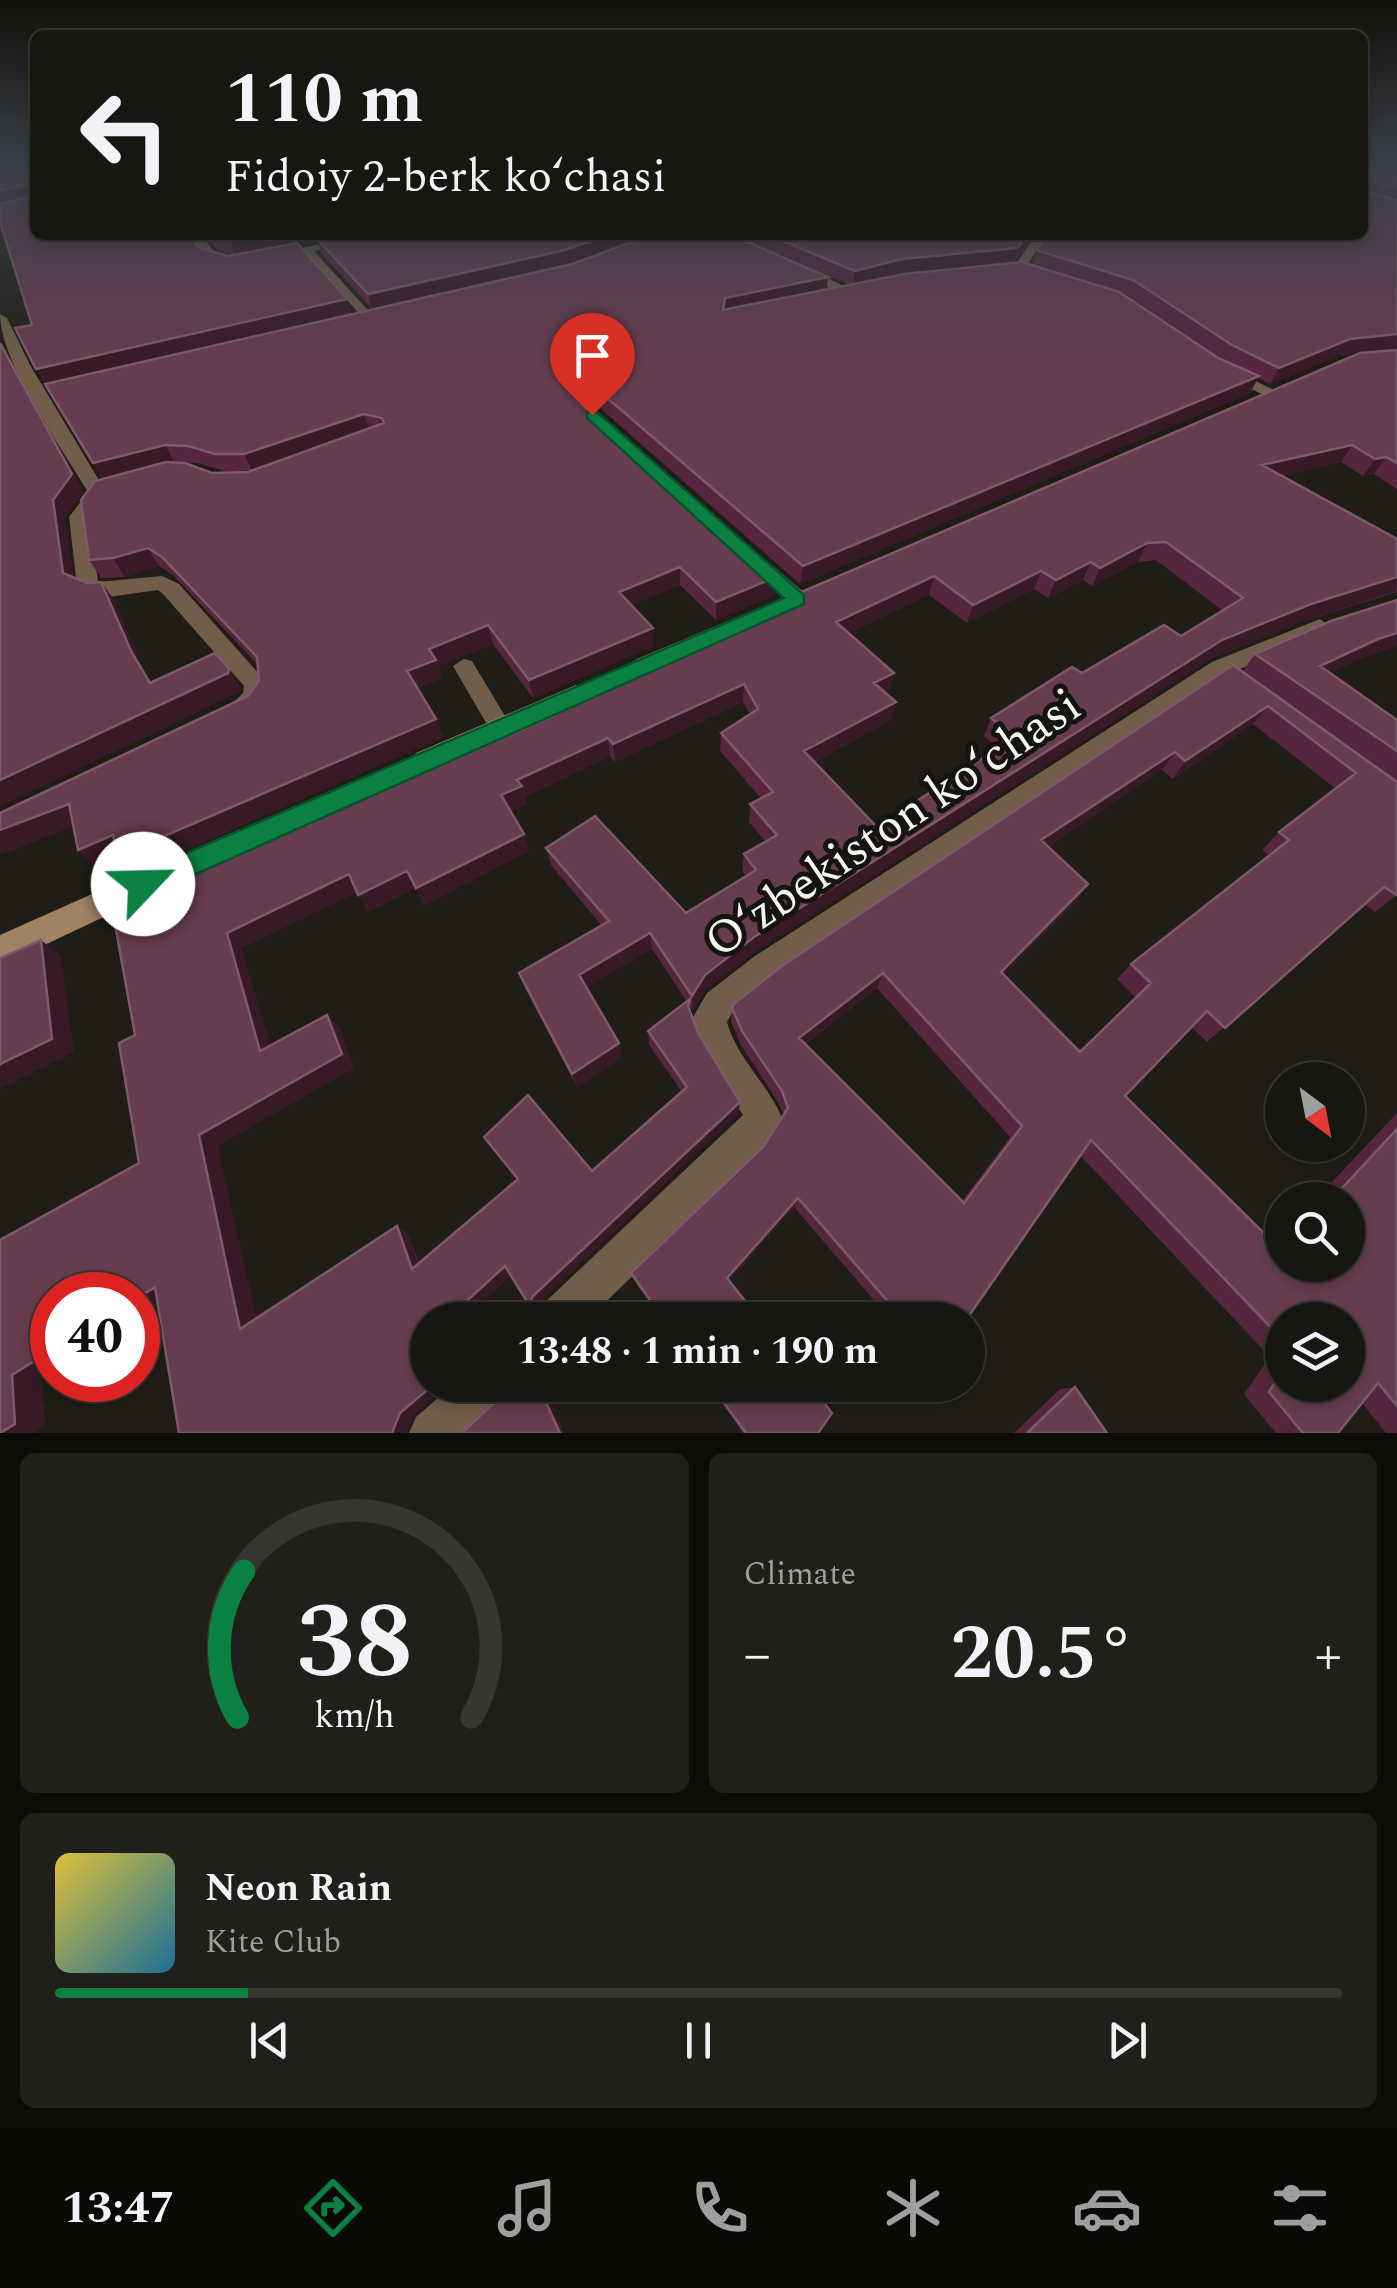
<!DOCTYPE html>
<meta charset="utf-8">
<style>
:root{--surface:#171610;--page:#201f19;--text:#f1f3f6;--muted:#9e9f9f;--line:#363530;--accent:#0b8043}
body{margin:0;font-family:Spectral,serif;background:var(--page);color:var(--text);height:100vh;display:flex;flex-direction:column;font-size:38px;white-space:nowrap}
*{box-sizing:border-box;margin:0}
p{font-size:32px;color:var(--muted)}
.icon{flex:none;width:55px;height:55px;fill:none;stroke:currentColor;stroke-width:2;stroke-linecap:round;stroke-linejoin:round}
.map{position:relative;height:1433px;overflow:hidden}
.sheet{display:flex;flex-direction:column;gap:20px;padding:20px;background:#0d0c09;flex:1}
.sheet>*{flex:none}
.banner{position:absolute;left:30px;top:30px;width:1338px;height:210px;border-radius:15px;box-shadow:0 5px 15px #0003,0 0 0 2px var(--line);background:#171610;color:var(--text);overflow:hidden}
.needle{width:65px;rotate:148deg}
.controls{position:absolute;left:1265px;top:1062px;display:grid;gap:20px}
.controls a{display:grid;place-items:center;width:100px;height:100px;border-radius:50%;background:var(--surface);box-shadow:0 5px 15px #0003,0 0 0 2px var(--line);font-size:50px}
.speed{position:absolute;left:30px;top:1272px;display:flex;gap:20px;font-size:50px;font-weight:700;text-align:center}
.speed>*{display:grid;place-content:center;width:130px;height:130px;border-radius:50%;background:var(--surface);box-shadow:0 5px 15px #0003,0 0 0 2px var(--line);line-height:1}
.speed .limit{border:15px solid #d22;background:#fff;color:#111}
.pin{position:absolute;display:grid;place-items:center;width:85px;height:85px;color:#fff;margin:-102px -42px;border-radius:50% 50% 50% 0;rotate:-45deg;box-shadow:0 0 10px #0007}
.pin .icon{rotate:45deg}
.me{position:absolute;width:110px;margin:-55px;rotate:66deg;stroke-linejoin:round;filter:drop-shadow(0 0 8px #0008)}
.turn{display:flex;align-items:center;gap:35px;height:210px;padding:0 30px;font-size:45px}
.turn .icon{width:130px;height:130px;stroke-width:2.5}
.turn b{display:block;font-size:70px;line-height:85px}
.big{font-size:75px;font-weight:700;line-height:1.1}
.sheet .card{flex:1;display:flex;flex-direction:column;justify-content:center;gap:15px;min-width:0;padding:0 35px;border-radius:15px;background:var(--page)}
.sheet .dial{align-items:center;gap:0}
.dial svg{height:260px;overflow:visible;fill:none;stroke:var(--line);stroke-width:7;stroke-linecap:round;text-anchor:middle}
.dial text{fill:var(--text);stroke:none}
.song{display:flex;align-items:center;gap:30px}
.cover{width:120px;height:120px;border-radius:15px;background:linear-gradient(135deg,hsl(50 70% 55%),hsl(200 70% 35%))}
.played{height:10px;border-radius:5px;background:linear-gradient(90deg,var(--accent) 15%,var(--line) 15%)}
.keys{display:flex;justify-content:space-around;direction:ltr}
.heat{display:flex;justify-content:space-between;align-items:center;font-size:55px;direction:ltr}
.sheet .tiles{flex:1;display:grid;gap:20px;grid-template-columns:1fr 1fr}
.card:last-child{grid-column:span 2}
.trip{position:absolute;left:410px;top:1302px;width:575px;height:100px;border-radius:50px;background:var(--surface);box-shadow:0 5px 15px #0003,0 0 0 2px var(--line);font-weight:700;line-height:100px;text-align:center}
.menu{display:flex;height:160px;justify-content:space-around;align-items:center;background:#090906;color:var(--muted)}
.menu .icon{width:70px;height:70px}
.menu .current{color:var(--accent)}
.menu b{font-size:45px;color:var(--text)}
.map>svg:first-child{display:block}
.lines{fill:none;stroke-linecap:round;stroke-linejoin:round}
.lane{fill:#705e4a;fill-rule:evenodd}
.street{fill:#705e4a;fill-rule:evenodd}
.secondary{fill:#a18363;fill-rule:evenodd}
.wall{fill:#55263d;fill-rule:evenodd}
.shaded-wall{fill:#381926}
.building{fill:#663c50;stroke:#7d5969;stroke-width:2.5;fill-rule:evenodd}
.route{fill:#0b8043;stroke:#07532c;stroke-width:2.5}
.labels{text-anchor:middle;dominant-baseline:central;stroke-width:10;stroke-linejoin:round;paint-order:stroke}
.near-street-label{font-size:48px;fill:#f5f4ef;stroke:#16140e}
</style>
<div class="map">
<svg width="1397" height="1433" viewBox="0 0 1397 1433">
<rect width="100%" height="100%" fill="#1f1d16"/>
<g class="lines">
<path class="lane" d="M464,659L472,661L508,721L511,727L508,733H492L453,666Z"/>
<path class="street" d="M189,235H201L216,254L239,262L233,266L208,260Z
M359,235H382L314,251L375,318L377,321L370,325L303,253L273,260L267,256Z
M1044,235H1058L1038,248L1026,267L1049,276V282L1044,283L1013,269L1030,243Z
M793,266H801L853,290L871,285L878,289L852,298L793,272Z
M0,314L7,318L30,365L106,492L89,517L98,582L162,576L179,584L268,684C267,703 251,722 230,715L227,709L243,693L244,686L163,594L158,590L101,598L77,586L69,517L88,492C62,448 0,362 0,314Z
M1219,368H1229L1280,393L1266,396L1219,374Z
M753,553L760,555L806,594L809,599L806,604H790L746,563L743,559L746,555Z
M1320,619L1331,627L1328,632L1228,674L777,978L731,1015L727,1022C736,1057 768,1084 782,1118L758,1155L587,1320H536L542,1305L743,1115C723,1083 701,1056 692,1019L707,993L755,956L1212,662Z
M453,1385H508L501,1400L466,1433H409L416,1417Z"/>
<path class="secondary" d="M764,606L775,613L772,618L653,671H637L633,665L637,659Z
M576,685L588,694L585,700L434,767H416L412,760L416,753Z
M155,866L165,870L170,879L165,888L0,966V935Z"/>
</g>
<path class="wall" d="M0,166H35V235H189L199,248L228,256L234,255L218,251L206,235H651L563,265L503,279L572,264L651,235H732L828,277L826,289L850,285L734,235H1043L1035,237L1013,262L900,273L881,278L904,274L1022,262L1072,277L1032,265L1036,250L1047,235H1362V166H1397V489L1374,474L1363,476L1341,462L1282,476L1397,539V592L1298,623L1210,659L753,953L705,990L693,1010L690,1007L691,1013L698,1033L740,1102L738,1114L539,1302L536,1311L529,1305L511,1275L462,1320H428V1385H447L414,1414L406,1433H179L158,1306L138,1318V1295H52V1371L41,1378L45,1425L33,1433H0V1240L139,1163L119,1043L135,1035L112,908L129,901L126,888L451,743L460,757L548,718L545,702L672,648L681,658L735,634L736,620L1360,353L1397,350V349L1341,355L1270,384L1258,378L1250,393L800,584L600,408H586L776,577L775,595L716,620L680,585L632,605L653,628L654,646L533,698L493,644L438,666L442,678L418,688L436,719L443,737L135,872L119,857L96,867L78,850L73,826L0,855V813L248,696L259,681L258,665L173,575L159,566L125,577L101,578L89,560L81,500L95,481L103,479L36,369L15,328L32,325L0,222ZM317,239L321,253L372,309L352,314L347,299L297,243ZM1120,293L1127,295L1218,358ZM174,462L197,463L224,471H249L212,473L185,463ZM1156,560L1223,611L1181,636L1164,625L1082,673L1072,667L991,718L984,736L998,748L877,827L815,762L891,720L896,702L886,693L889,691L894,673L849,633L929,595L967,623L1034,589L1048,598L1083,580L1092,586L1138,562ZM743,702L750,714L721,733L720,751L761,798L750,804L749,822L766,842L744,854L742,871L746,876L686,913L595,816L546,848L551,865L602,926L519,973L525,988L577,1087L622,1057L619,1043L586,987L652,949L687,1002L648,1031L649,1045L682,1092L592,1171L528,1095L484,1137L517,1180L419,1263L408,1234L397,1226L256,1318L217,1146L354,1068L340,1029L327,1015L270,1046L241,948L357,892L368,912L416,888L424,905L529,851L524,834L511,811L526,804L525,797L610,756L615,762Z
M1397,600V646L1362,658L1330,673L1397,720V895L1375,912L1364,904L1207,1042L1192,1027L1125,1096L1274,1243L1282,1235V1265L1348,1200H1315L1397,1113V1433H1386L1362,1403L1338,1433H1276L1244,1394L1269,1358L1267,1354L1080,1155L966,1320H891L794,1207L729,1281L760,1320H662L634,1280L631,1273L763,1147L784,1116L779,1104L741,1045L731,1022L732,1008L1242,672L1255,654ZM1253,724L1336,789L1279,832L1262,850L1270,856L1131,964L1117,979L1136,998L1080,1052L1003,975L1077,901L1048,847L1162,770L1173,779ZM877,988L1010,1137L962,1201L805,1044ZM1282,1320L1348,1385H1282Z
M709,1385H810L818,1433H743Z
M1075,1387L1107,1433H1014L1060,1389Z"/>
<path class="shaded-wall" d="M27,184L34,197L0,205V191Z
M260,235H338L235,255L230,241Z
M609,235H651L563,265L372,310L368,294Z
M1028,235H1043L1035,237L1013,262L900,273L853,286L855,271L902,259Z
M828,277L826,292L723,326L725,298Z
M347,299L352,315L46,386L36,369Z
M1397,334V349L1341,355L1270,384L1279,368L1350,339Z
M0,342L84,492L65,518L76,592L63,573Z
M1259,376L1250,393L800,584L803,566Z
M364,414L370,431L252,471L244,454Z
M165,445L174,462L104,481L93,463Z
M1352,445L1341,462L1252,483L1262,465Z
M1386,457L1374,474L1363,476L1375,459Z
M1147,543L1138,562L1092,586L1100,568Z
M148,548L159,566L125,577L113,558Z
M1091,562L1083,580L1048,598L1056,580Z
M680,567V585L621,610L619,592Z
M1041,571L1034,589L967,623L973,605Z
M934,576L929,595L833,641L836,622Z
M776,577L775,595L716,620V602Z
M1397,577L1396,591L1298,623L1210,659L753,953L705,990L693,1010L692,996L705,975L754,937L1222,640L1311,604Z
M101,582L114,600L145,672L163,701L132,653Z
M488,625L493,644L438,666L442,678L414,690L407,671L429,649Z
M653,628L654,646L533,698L529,680Z
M1397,633V646L1362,658L1305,685L1320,666L1378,639Z
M229,669L240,687V692L0,807V780Z
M894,673L889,691L870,701L874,683Z
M744,684L743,702L615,762L613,744Z
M896,702L891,720L802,769L804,751Z
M1268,706L1253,724L1173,779L1185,761Z
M436,719L443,737L135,872L119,857L96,867L78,850L113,835Z
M608,738L610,756L525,797L526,804L507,813L501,795L517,780Z
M1175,752L1162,770L1031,858L1041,840Z
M69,804L86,821L0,855V830Z
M524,834L529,851L424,905L416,888Z
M407,871L416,888L368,912L358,895Z
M349,874L360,891L241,948L275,1064L260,1051L227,933Z
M1088,884L1077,901L991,987L1001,972Z
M650,933L652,949L583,990L579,975Z
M41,940L61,956L74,1052L0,1089V1064Z
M883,973L877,988L795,1051L799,1038Z
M327,1015L340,1029L354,1068L217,1146L260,1333L240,1329L199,1135Z
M619,1043L622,1057L577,1087L572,1074Z
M740,1102L738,1114L539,1302L536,1311L529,1305L533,1296Z
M798,1198L794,1207L726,1284L727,1278Z
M397,1226L408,1234L423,1276L412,1269Z
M505,1266L513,1273L462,1320H446Z
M155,1287L177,1294L138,1318V1298Z
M52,1350V1371L41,1378L45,1425L33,1433H1L12,1375Z
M433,1385H447L414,1414L406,1433H392L400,1413Z
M538,1385H543L565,1433H560Z"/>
<path class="building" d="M0,166H35V235H189L199,248L228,256L297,243L347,299L36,369L15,328L32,325L0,222V204L29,197L32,188L27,184L0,191Z
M1362,166H1397V187L1367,180L1368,192L1397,200V334L1350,339L1279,368L1232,345L1133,280L1036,250L1047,235H1362Z
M211,235H260L230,241Z
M334,235H609L561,251L368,294L317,239Z
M651,235H732L828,277L725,298L723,310L904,274L1022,262L1119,292L1218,358L1259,376L803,566L599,391H581L582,405L776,577L716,602L680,567L619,592L653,628L529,680L488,625L429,649L436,660L407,671L436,719L118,856L113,835L78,850L69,804L0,830V813L248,696L259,681L257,657L162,557L148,548L113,558L89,560L81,500L95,481L166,462L185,463L212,473L248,472L384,423L382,418L364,414L244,454H215L188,446L165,445L93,463L45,384L572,264Z
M768,235H1028L1017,248L902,259L855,271Z
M0,343L72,474L53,500L63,573L87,583L101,582L132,653L150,683L215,653L229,669L228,673L0,780Z
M1397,350V463L1386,457L1375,459L1352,445L1262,465L1397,539V577L1311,604L1222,640L754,937L705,975L692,996L650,933L579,975L619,1043L572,1074L519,973L609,921L546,848L595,816L686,913L756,870L744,854L777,835L750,804L773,792L721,733L758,709L744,684L613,744L608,738L517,780L522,786L501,795L524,834L416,888L407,871L358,895L349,874L227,933L260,1051L327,1015L342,1054L199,1135L240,1329L397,1226L412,1269L518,1179L484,1137L528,1095L592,1171L687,1087L648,1031L690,999L688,1006L698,1033L740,1102L533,1296L529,1305L505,1266L446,1320H428V1385H433L400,1413L392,1433H179L155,1287L138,1298V1295H52V1350L12,1375L15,1424L0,1433V1240L139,1163L119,1043L135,1035L112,908L129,901L126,888L451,743L460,757L555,715L545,702L672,648L681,658L745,629L736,620L1360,353ZM1166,542L1243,598L1181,636L1164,625L1082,673L1072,667L991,718L1015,737L877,827L804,751L896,702L874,683L894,673L836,622L934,576L973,605L1041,571L1056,580L1091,562L1100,568L1147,543Z
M1397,600V633L1378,639L1320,666L1397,720V751L1255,654L1331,621Z
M1233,665L1397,782V895L1384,887L1225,1028L1207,1011L1125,1096L1282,1251V1265H1348V1200H1331L1397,1129V1406L1378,1383L1338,1433H1303L1269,1392L1282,1371V1385H1348V1320H1282V1339L1091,1140L966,1320H904L798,1198L727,1278L760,1320H664L631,1273L763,1147L788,1108L782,1091L742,1031L732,1008L735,1003L782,966ZM1268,706L1356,773L1279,832L1289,840L1131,964L1151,983L1080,1052L1001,972L1088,884L1041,840L1175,752L1185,761ZM883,973L1022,1126L964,1203L799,1038Z
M41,940L52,1039L0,1064V958Z
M504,1385H538L560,1433H462L496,1401Z
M711,1385H810L832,1413L818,1433H746Z
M1075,1387L1107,1433H1027Z"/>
<linearGradient id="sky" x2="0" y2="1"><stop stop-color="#11100c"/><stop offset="0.45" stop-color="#3c4047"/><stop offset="1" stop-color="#3c4047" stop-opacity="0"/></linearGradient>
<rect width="1397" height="367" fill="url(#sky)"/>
<path class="route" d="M587,412H597L804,595V604L153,893L143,896L133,893L129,884L133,876L784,598L587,418Z"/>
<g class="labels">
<g class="near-street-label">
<text transform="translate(893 824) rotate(-34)">Oʻzbekiston koʻchasi</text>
</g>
</g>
</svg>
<div class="controls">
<a><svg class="needle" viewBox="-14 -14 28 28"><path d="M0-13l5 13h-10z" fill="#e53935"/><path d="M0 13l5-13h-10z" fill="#9e9f9f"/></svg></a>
<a><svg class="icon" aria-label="search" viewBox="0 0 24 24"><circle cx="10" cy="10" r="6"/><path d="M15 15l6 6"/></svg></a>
<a><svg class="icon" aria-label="layers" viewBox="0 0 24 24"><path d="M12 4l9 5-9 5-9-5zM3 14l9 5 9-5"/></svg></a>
</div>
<div class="speed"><div class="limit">40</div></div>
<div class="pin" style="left:592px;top:415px;background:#d93025"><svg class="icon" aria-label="arrive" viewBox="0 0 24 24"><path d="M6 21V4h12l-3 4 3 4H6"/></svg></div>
<svg class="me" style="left:143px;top:884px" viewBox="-20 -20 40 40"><circle r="19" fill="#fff"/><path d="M0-13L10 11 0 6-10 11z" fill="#0b8043"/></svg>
<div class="trip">13:48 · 1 min · 190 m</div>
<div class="banner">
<div class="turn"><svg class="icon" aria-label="left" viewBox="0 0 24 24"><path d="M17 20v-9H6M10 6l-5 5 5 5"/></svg><div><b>110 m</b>Fidoiy 2-berk koʻchasi</div></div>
</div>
</div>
<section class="sheet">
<div class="tiles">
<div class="card dial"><svg viewBox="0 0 100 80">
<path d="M14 69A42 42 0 1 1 86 69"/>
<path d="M14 69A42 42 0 0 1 16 24" stroke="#0b8043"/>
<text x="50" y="56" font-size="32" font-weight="700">38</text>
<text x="50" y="72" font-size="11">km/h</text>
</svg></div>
<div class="card"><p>Climate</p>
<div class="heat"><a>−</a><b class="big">20.5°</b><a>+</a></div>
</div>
<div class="card">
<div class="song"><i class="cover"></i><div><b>Neon Rain</b><p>Kite Club</p></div></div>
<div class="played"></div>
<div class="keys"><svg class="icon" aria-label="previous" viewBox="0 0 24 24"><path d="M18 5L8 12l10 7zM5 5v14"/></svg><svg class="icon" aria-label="pause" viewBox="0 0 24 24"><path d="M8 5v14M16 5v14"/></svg><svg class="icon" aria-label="next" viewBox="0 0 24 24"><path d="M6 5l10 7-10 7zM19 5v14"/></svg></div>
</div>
</div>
</section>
<nav class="menu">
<b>13:47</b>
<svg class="icon current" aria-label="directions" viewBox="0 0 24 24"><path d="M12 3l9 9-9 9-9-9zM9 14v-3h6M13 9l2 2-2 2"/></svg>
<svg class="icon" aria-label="music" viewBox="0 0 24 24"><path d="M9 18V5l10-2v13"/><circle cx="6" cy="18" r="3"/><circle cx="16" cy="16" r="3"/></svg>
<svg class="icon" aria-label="phone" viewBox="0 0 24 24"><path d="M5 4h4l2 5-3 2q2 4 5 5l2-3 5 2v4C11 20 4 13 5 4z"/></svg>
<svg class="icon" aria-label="climate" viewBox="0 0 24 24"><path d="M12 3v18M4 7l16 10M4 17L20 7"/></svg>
<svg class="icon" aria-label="car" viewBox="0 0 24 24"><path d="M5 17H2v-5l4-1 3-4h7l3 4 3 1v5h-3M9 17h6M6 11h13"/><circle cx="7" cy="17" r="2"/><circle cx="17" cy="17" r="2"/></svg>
<svg class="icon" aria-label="filters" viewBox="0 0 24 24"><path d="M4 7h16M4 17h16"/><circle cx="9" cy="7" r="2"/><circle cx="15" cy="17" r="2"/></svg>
</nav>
